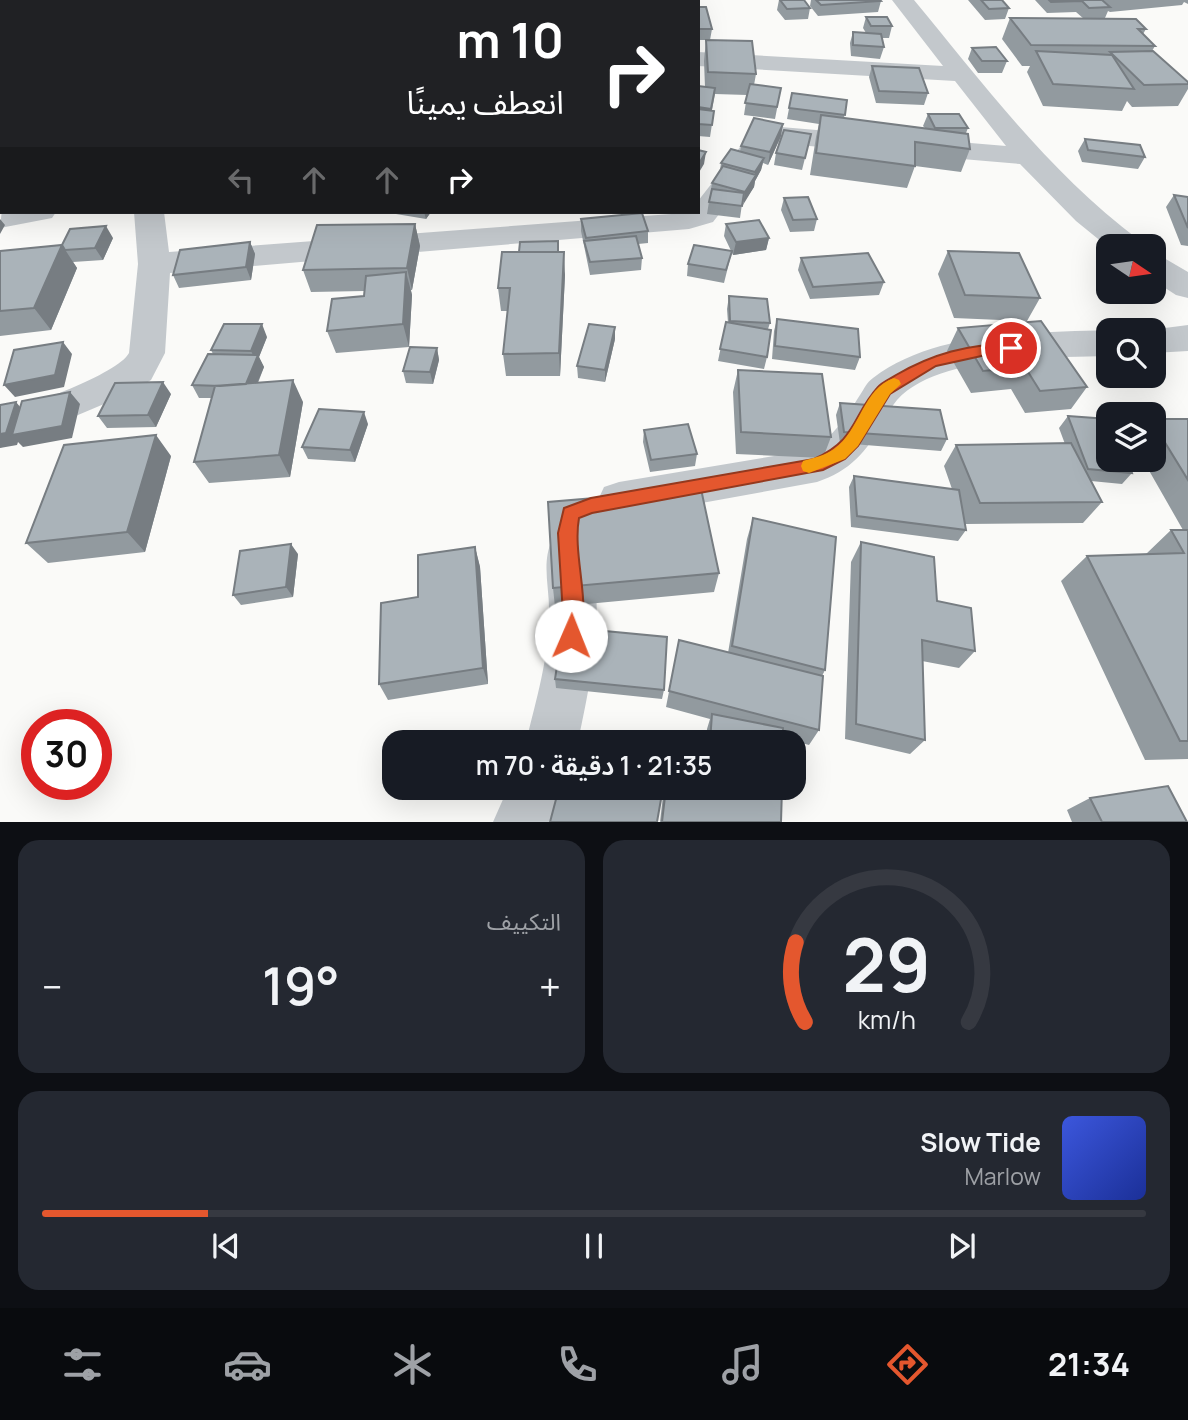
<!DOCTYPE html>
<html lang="ar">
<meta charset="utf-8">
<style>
:root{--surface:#171b24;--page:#242831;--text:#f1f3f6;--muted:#9ea1a6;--line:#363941;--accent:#e4572e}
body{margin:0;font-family:Manrope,"Noto Sans Arabic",sans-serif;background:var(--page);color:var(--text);direction:rtl;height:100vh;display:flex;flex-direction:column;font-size:26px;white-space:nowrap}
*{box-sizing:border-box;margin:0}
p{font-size:23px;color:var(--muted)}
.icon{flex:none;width:38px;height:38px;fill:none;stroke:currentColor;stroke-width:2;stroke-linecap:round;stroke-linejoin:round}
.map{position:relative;height:822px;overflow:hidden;direction:ltr}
.details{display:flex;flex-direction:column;gap:18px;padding:18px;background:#0d0f14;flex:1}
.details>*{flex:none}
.top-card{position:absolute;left:0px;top:0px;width:700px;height:214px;box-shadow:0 7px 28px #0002;direction:rtl;background:#202124;color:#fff;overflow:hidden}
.needle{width:46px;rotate:103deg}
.fabs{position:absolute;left:1096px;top:234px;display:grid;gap:14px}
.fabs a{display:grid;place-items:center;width:70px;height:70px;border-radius:14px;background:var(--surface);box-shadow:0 7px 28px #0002;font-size:35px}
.speed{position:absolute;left:21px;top:709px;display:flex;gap:14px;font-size:35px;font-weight:700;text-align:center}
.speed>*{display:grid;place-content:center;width:91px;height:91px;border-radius:50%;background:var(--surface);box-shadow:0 7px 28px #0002;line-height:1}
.speed .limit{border:10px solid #d22;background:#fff;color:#111}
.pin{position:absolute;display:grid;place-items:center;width:60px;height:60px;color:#fff;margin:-30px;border:4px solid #fff;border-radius:50%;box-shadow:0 2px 7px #0007}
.me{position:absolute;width:77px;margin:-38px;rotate:1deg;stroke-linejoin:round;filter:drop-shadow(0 0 5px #0008)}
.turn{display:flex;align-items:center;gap:24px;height:147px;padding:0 21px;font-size:32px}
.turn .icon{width:91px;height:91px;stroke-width:2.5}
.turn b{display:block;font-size:49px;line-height:60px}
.lanes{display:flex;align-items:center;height:66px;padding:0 21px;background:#0003;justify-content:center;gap:35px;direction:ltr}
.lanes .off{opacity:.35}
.big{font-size:52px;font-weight:600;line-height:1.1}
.details .card{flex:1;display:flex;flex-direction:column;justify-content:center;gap:10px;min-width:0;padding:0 24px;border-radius:21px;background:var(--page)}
.details .dial{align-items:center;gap:0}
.dial svg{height:182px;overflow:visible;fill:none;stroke:var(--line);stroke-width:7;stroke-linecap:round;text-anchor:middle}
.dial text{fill:var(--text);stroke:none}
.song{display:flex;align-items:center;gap:21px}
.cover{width:84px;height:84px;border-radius:10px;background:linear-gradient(135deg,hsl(230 70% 55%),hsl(230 70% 35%))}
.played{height:7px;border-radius:4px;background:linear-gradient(90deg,var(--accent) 15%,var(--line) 15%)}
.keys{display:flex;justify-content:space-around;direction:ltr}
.heat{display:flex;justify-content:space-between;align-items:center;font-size:38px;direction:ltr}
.details .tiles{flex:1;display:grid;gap:18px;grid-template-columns:1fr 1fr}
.card:last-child{grid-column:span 2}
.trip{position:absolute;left:382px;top:730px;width:424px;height:70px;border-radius:21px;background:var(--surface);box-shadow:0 7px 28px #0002;font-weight:600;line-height:70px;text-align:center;direction:rtl}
.dock{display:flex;height:112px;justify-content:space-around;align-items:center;background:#090b0e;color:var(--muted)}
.dock .icon{width:49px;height:49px}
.dock .selected{color:var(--accent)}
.dock b{font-size:32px;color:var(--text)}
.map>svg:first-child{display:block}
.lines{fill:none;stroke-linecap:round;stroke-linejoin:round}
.minor{fill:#c3c8cc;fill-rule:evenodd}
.wall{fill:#929a9f}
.shaded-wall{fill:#777d82}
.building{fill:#aab3b9;stroke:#777d82;stroke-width:2}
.route{fill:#e4572e;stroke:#94391e;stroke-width:2}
.slow{fill:#f59e0b}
</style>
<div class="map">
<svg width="1188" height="822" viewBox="0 0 1188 822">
<rect width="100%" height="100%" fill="#fafaf8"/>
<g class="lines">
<path class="minor" d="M199,0H221L198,2Z
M892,0H914C986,87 1048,171 1139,240L1144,247H1108L1076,221L1020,164L774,143L713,222L689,229L170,273L165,353L151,380L130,393L0,448V416C27,405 117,375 129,353L138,264L134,212H164L169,252L698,212V201L751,133L769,126L1006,146L955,81L698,66V52L943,66Z
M2,209V212H56L52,218L0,228Z
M1153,255L1164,258L1188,272V298L1176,295L1153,280Z
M1188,325V351L1153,353V331H1142Z
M1108,330V356C1050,358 939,354 897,400C891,407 887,416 883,423C866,452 850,471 817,482L619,518L604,513L598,500L604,487L619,482L810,450C834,437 846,417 860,395C864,389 867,382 873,378C936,330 1033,333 1108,330Z
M568,534L584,540C610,596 590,684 578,742H526C536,700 549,658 549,614C550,589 541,564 552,540Z
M508,788H562L549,822H493Z"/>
</g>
<path class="wall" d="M533,0H559V2H533Z
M643,0H681V2H644Z
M779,0L810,8L808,19L785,20L777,10Z
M811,0H880L881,1L878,12L818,16L810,6Z
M968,0H1002L1009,8L1005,19L985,20Z
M1035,0H1188V4L1184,2L1182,5L1110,12L1108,11L1105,18L1084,19L1076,12L1047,13Z
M698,7L712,29L710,40H698Z
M866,17L892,26L889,38H882L884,47L880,59L851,56L850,43L853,32L866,33L863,28Z
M1010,18L1146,29L1143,34L1155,46L1152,51L1188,82V89L1178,106L1132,107L1127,101L1122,111L1043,106L1027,72L1030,66H1022L1002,39Z
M706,40L756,74L754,85L781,88L775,119L744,115L747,95L715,94L712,110L714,111L710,137L698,136V86L705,87L704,61Z
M972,48L1007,61L1002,73H978L968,59Z
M872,66L928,93L924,105L876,103L869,77Z
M792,93L847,100L844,118L925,128L923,126L928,114L968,128L966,133L970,149L961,172L915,166L907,188L810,175L816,137L819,124L787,119Z
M811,134L802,170L774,165L776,153Z
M781,136L768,165L763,163L761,170L755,181L754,187L742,204L740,218L707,214L712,183L720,170L721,163L740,152L741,146Z
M1085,139L1145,157L1138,169L1082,162L1078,151Z
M1174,195L1188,197V246L1181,245L1166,207Z
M784,198L817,219L814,231L790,232L781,210Z
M384,212H431L426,219Z
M581,219L648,231V243L638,244L642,258L641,270L590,275L581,231Z
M415,224L420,246L412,290H411L412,295L409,347L336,353L327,331L364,296V291L311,292L303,270Z
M726,224L769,238L766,250L733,255L724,236Z
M113,238L103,260L73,262L77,268L51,330L0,336V251L62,245Z
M250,242L255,254L251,280L179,288L173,275Z
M732,251L724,283L687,276L688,264Z
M948,251L1040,298L1027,321L954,318L938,274Z
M558,252L565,275L560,376H506L503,354L508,311H501L498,288Z
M801,258L884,282L879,295L810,299L798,270Z
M729,296L770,323L768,329L767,357L764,369L718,361L726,322L728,323L727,309Z
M777,319L860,357L855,370L772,359L774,331Z
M958,328L1087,387L1071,409L1025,413L1011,389L971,393L947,351Z
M267,337L259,357L264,367L258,383L303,402L290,477L209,483L194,462L212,398H199L192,385L213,354L211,350Z
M615,339L605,382L578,378L577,366Z
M437,348L439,360L433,384L406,383L403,371Z
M738,370L831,437L823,458L736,454L733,392Z
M171,394L156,427L107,428L98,416Z
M840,403L947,439L941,451L840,443L836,415Z
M1068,416L1132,473L1122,484L1091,481L1102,502L1083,523L965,524L964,521L966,530L958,541L851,527L849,487L854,476L952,489L944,466L956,445L1065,444L1059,428Z
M1153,419H1188V759L1145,760L1061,581L1087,556L1146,554L1171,530H1183L1143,460H1153Z
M368,424L355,462L308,459L302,447Z
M644,430L697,454L695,466L650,472L643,442Z
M171,456L145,552L48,563L26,543Z
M753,518L825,670L822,676L819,730L809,745L783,738V742H706L707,729L710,719L666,707L679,640L728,653L747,539Z
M861,542L937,601L975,651L959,668L922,661L925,740L910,754L845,739L851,562Z
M475,547L480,567L488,684L388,700L379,684L418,597Z
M298,554L293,597L241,605L233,595Z
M719,573L714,592L555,607L553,588Z
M555,679L664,690L662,699L556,688Z
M664,788H782L781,822H660Z
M1090,798L1187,822H1072L1067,810Z"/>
<path class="shaded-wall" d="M244,0H269V2H244Z
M0,94L2,97V106L0,107Z
M783,124L781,136L768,165L770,152Z
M706,152L704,164L698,174V165Z
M764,158L761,170L755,181L754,187L743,205L745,192L754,178L755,172Z
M424,212H431L426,219Z
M0,219L5,225L0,234Z
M415,224L420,246L412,290L407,268Z
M106,226L113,238L103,260L95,248Z
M769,238L766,250L733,255L736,242Z
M250,242L255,254L251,280L246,267Z
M62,245L77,268L51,330L34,308Z
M564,252L565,275L560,376L559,353Z
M406,272L412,295L409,347L403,324Z
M262,324L267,337L259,357L264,367L251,398L245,386L256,361L251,351Z
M615,327V339L605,382V370Z
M63,342L72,354L64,387L15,397L4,385Z
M437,348L439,360L433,384L430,372Z
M293,380L303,402L290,477L279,455Z
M163,382L171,394L156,427L148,415Z
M70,392L80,404L72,438L23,447L18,442L17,445L0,448V434L16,402L26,414Z
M364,412L368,424L355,462L350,450Z
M156,435L171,456L145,552L127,532Z
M291,544L298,554L293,597L286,587Z
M475,547L480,567L488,684L483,668Z"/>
<path class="building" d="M66,0H87L86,2H64Z
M268,0H309L308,2H267Z
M312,0H385L384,2H311Z
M401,0H439V2H401Z
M439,0H494V2H439Z
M612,0H634V2H612Z
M664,0H681V2H664Z
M780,0H804L810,8L787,9Z
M816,0H880L881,1L821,5Z
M981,0H1002L1009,8L989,9Z
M1049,0H1102L1110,7L1089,8L1082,1L1051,2Z
M698,7H706L712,29H698Z
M866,17H887L892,26H871Z
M1010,18L1136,19L1146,29H1138L1155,46L1031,45Z
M853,32L881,34L884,47L853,45Z
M706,40L752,41L756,74L708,72Z
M996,47L1007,61H982L972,48Z
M1036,51L1112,55L1134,89L1053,84Z
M1153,51L1188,82V84L1144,85L1110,52Z
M872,66L919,68L928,93L879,91Z
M750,84L781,88L777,107L745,103Z
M698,86L715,88L711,109L698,107Z
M792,93L847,100L845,115L789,108Z
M698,109L714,111L712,125L698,124Z
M928,114H959L968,128H935Z
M821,115L968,134L970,149L915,142V166L816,153Z
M754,118L783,124L770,152L741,146Z
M784,130L811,134L805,158L776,153Z
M1085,139L1140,145L1145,157L1088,150Z
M731,149L764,158L755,172L721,163Z
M698,150L706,152L698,165Z
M723,166L756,175L745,192L712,183Z
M712,189L744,193L742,206L709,202Z
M1174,195L1188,197V228Z
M808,197L817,219L793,220L784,198Z
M642,213L648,231L586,238L581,219Z
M759,220L769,238L736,242L726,224Z
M415,224L407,268L303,270L317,225Z
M106,226L95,248L65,250L62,245L70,229Z
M636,236L642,258L590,262L584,241Z
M558,241V252H519L520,242Z
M250,242L246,267L173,275L180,250Z
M62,245L34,308L0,311V251Z
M694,245L732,251L726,270L688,264Z
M948,251L1019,253L1040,298L965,295Z
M502,252H564L559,353L503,354L510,288H498Z
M868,253L884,282L813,287L801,258Z
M406,272L403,324L327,331L332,299L364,296L366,276Z
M729,296L767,299L770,323L730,321Z
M777,319L858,329L860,357L775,346Z
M1041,321L1087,387L1040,391L1025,367L983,371L958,328Z
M726,322L771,330L767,357L720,349Z
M224,324H262L251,351L211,350Z
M589,324L615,327L605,370L577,366Z
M63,342L55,375L4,385L14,350Z
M410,347L437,348L430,372L403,371Z
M208,354L258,355L246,384L220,386L192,385Z
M738,370L822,374L831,437L741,432Z
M293,380L279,455L194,462L215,386Z
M163,382L148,415L98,416L115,383Z
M70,392L62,426L12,435L22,401Z
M16,402L6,433L0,434V405Z
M840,403L940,410L947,439L844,432Z
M319,409L364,412L350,450L302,447Z
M1068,416L1108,419V460H1127L1132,473L1088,469Z
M1153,419H1188V480L1153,423Z
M688,424L697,454L651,460L644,430Z
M156,435L127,532L26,543L64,445Z
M1071,443L1102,502L980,503L956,445Z
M854,476L959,490L966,530L857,516Z
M701,489L719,573L553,588L548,502Z
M753,518L836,537L825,670L732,646Z
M1171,530H1188V741H1180L1087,556L1184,553Z
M861,542L934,557L937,601L971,608L975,651L922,640L925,740L856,724Z
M291,544L286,587L233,595L240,551Z
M475,547L483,668L379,684L381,603L418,597V555Z
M563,627L667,637L664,690L555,679Z
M679,640L823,676L819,730L669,691Z
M712,714L783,728V742H710Z
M1168,786L1187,822H1102L1090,798Z
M559,788H663L657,822H550Z
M666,788H782L781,822H662Z"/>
<path class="route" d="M1011,343L1018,348L1016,352L986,355L936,366L890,394L858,446L845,459L823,470L592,513L579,518C572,556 593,608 578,642L571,645L564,642L561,636L563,615L558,533L564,508L591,498L814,459C858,439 851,417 878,387C882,382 890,379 896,375C934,353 967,345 1011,343Z"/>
<path class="slow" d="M894,378L899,380L901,384L890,394L858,446L845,459L809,473L803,471L801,466L803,461C813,458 826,455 834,449C860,431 863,388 894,378Z"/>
</svg>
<div class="fabs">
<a><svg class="needle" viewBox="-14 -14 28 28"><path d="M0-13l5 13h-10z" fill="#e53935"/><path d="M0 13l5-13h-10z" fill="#9ea1a6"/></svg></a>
<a><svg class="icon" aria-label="search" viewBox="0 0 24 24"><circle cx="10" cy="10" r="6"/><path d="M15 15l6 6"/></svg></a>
<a><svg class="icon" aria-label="layers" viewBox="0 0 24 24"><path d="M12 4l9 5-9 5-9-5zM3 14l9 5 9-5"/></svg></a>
</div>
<div class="speed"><div class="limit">30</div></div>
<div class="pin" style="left:1011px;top:348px;background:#d93025"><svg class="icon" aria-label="arrive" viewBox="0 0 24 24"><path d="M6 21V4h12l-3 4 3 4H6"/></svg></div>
<svg class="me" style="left:571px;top:636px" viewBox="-20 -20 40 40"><circle r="19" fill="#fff"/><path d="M0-13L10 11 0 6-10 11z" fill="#e4572e"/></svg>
<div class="trip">21:35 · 1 دقيقة · 70 m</div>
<div class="top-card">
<div class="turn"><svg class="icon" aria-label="right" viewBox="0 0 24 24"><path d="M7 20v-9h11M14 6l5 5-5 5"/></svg><div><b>10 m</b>انعطف يمينًا</div></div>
<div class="lanes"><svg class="icon off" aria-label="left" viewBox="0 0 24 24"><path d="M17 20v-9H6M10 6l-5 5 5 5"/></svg><svg class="icon off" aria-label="ahead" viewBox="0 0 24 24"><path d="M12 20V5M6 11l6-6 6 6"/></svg><svg class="icon off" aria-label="ahead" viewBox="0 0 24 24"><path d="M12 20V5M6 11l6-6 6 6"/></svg><svg class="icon" aria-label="right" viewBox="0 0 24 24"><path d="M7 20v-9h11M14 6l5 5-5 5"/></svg></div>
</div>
</div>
<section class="details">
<div class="tiles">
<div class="card dial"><svg viewBox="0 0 100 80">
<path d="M14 69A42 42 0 1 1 86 69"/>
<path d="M14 69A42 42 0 0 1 10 34" stroke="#e4572e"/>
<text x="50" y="56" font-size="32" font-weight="700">29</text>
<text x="50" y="72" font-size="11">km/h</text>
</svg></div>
<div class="card"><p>التكييف</p>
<div class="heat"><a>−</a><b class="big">19°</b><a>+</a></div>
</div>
<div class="card">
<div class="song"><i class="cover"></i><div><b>Slow Tide</b><p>Marlow</p></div></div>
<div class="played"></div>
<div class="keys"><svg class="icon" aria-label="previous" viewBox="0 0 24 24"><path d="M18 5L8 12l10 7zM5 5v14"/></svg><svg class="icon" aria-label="pause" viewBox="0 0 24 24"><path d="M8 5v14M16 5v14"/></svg><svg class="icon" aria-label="next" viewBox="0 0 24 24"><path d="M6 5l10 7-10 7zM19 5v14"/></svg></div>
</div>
</div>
</section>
<nav class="dock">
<b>21:34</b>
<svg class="icon selected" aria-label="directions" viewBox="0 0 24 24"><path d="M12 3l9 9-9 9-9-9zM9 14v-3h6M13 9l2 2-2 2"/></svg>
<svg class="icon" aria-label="music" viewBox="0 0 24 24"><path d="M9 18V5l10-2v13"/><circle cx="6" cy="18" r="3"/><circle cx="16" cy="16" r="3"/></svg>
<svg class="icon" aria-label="phone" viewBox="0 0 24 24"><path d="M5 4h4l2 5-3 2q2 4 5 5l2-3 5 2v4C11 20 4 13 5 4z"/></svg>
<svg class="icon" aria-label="climate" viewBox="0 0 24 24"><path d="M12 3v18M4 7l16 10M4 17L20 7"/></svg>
<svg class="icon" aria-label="car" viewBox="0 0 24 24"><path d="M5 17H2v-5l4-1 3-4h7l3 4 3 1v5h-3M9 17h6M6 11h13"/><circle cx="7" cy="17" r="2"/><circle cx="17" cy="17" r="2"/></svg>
<svg class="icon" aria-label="filters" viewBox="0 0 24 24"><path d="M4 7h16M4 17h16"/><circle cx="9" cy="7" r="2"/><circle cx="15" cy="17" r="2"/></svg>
</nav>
